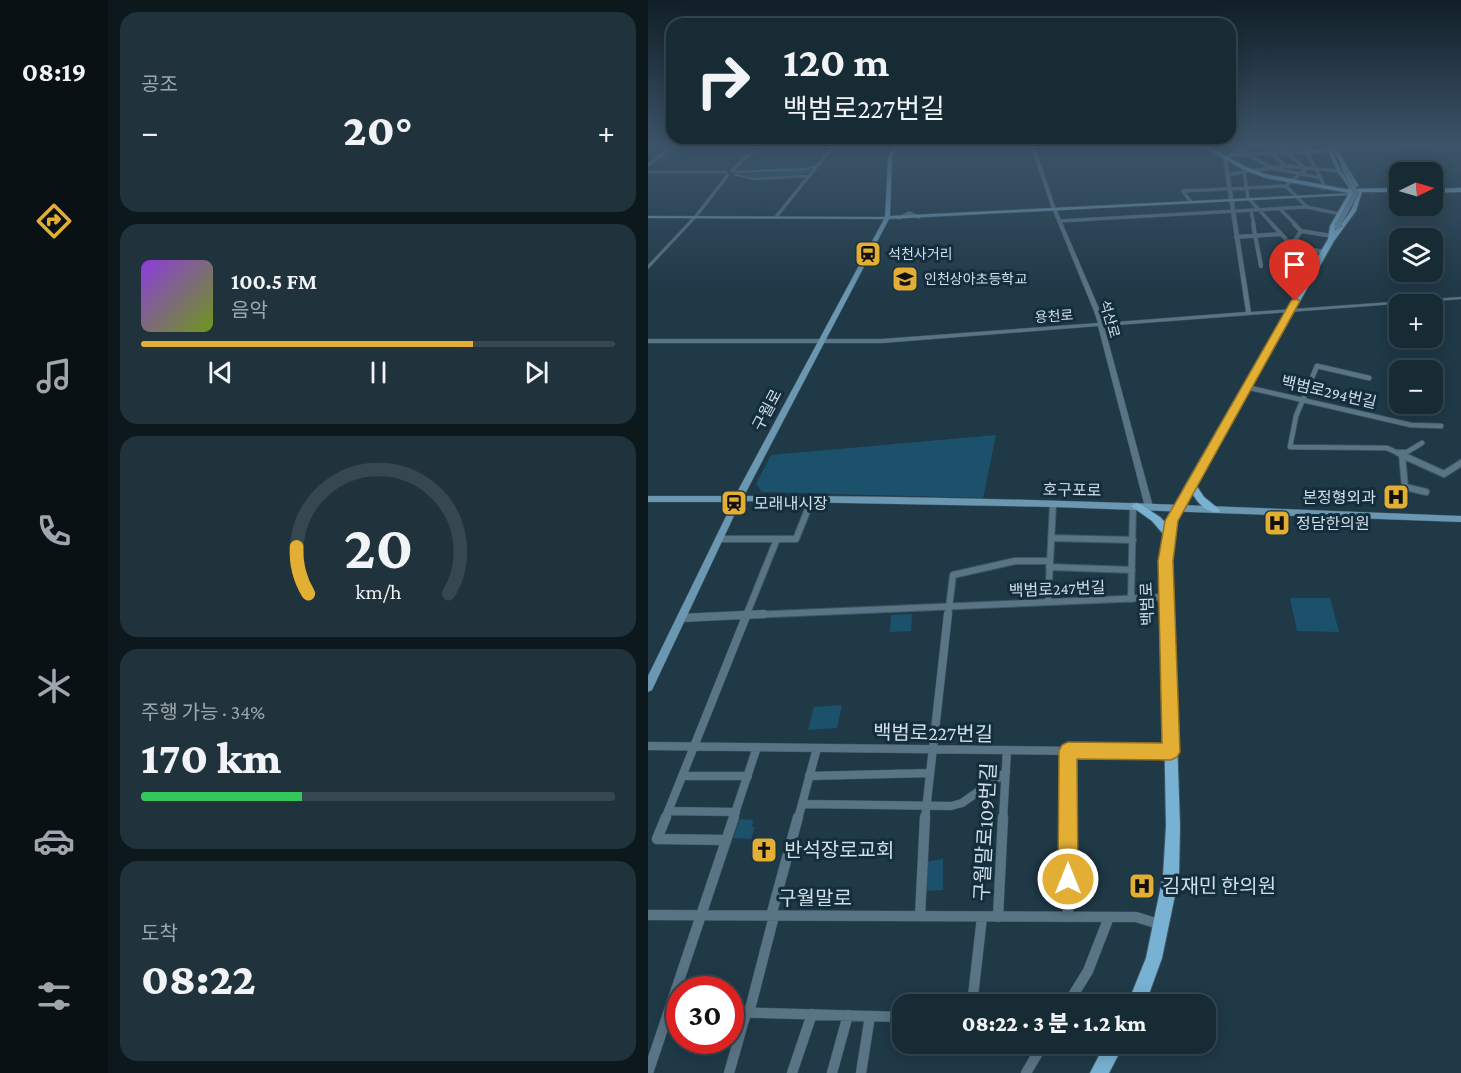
<!DOCTYPE html>
<html lang="ko">
<meta charset="utf-8">
<style>
:root{--surface:#172b35;--page:#20333d;--text:#f1f3f6;--muted:#9ea7ad;--line:#364750;--accent:#e2af34}
body{margin:0;font-family:"Crimson Pro","Noto Sans KR",serif;background:var(--page);color:var(--text);height:100vh;display:flex;flex-direction:column;font-size:22px;white-space:nowrap}
*{box-sizing:border-box;margin:0}
p{font-size:20px;color:var(--muted)}
.icon{flex:none;width:33px;height:33px;fill:none;stroke:currentColor;stroke-width:2;stroke-linecap:round;stroke-linejoin:round}
.map{position:relative;flex:1;overflow:hidden}
.side{display:flex;flex-direction:column;gap:12px;padding:12px;background:#0d181d;width:540px}
.side>*{flex:none}
.top-card{position:absolute;left:18px;top:18px;width:570px;height:126px;border-radius:18px;box-shadow:0 3px 15px #0003,0 0 0 2px var(--line);background:#172b35;color:var(--text);overflow:hidden}
.needle{width:39px;rotate:85deg}
.fabs{position:absolute;left:741px;top:162px;display:grid;gap:12px}
.fabs a{display:grid;place-items:center;width:54px;height:54px;border-radius:12px;background:var(--surface);box-shadow:0 3px 15px #0003,0 0 0 2px var(--line);font-size:30px}
.speed{position:absolute;left:18px;top:976px;display:flex;gap:12px;font-size:30px;font-weight:700;text-align:center}
.speed>*{display:grid;place-content:center;width:78px;height:78px;border-radius:50%;background:var(--surface);box-shadow:0 3px 15px #0003,0 0 0 2px var(--line);line-height:1}
.speed .limit{border:9px solid #d22;background:#fff;color:#111}
.pin{position:absolute;display:grid;place-items:center;width:51px;height:51px;color:#fff;margin:-62px -26px;border-radius:50% 50% 50% 0;rotate:-45deg;box-shadow:0 0 6px #0007}
.pin .icon{rotate:45deg}
.me{position:absolute;width:66px;margin:-33px;rotate:0deg;stroke-linejoin:round;filter:drop-shadow(0 0 4px #0008)}
.turn{display:flex;align-items:center;gap:21px;height:126px;padding:0 18px;font-size:27px}
.turn .icon{width:78px;height:78px;stroke-width:2.5}
.turn b{display:block;font-size:42px;line-height:51px}
.big{font-size:45px;font-weight:800;line-height:1.1}
.side .widget{flex:1;display:flex;flex-direction:column;justify-content:center;gap:9px;min-width:0;padding:0 21px;border-radius:18px;background:var(--page)}
.side .dial{align-items:center;gap:0}
.dial svg{height:156px;overflow:visible;fill:none;stroke:var(--line);stroke-width:7;stroke-linecap:round;text-anchor:middle}
.dial text{fill:var(--text);stroke:none}
.song{display:flex;align-items:center;gap:18px}
.cover{width:72px;height:72px;border-radius:9px;background:linear-gradient(135deg,hsl(270 70% 55%),hsl(80 70% 35%))}
.played{height:6px;border-radius:3px;background:linear-gradient(90deg,var(--accent) 70%,var(--line) 70%)}
.keys{display:flex;justify-content:space-around;direction:ltr}
.heat{display:flex;justify-content:space-between;align-items:center;font-size:33px;direction:ltr}
.charge{height:9px;border-radius:4px;background:linear-gradient(90deg,#34c759 34%,var(--line) 0)}
.trip{position:absolute;left:244px;top:994px;width:324px;height:60px;border-radius:18px;background:var(--surface);box-shadow:0 3px 15px #0003,0 0 0 2px var(--line);font-weight:800;line-height:60px;text-align:center}
main{display:flex;flex:1;min-height:0}
.tabs{display:flex;flex-direction:column;width:108px;justify-content:space-around;align-items:center;background:#091115;color:var(--muted)}
.tabs .icon{width:42px;height:42px}
.tabs .on{color:var(--accent)}
.tabs b{font-size:27px;color:var(--text)}
.map>svg:first-child{display:block}
.green{fill:#1c516c}
.lines{fill:none;stroke-linecap:round;stroke-linejoin:round}
.primary-tunnel{stroke:#3a525f;stroke-width:5;stroke-dasharray:5 2;stroke-linecap:butt}
.minor-far5-casing{stroke:#3f5764;stroke-width:4}
.minor-far4-casing{stroke:#3f5764;stroke-width:4.5}
.minor-far3-casing{stroke:#3f5764;stroke-width:6}
.minor-far2-casing{stroke:#3f5764;stroke-width:8}
.minor-far1-casing{stroke:#3f5764;stroke-width:9}
.minor-casing{stroke:#3f5764;stroke-width:11}
.tertiary-casing{stroke:#3f5764;stroke-width:1}
.secondary-casing{stroke:#3f5764;stroke-width:1}
.primary-casing{stroke:#3f5764;stroke-width:2}
.minor-far5{stroke:#597484;stroke-width:3}
.minor-far4{stroke:#597484;stroke-width:4}
.minor-far3{stroke:#597484;stroke-width:4.5}
.minor-far2{stroke:#597484;stroke-width:6}
.minor-far1{stroke:#597484;stroke-width:8}
.minor{stroke:#597484;stroke-width:10}
.tertiary{fill:#597484;fill-rule:evenodd}
.secondary{fill:#6b97b0;fill-rule:evenodd}
.primary{fill:#79b1d2;fill-rule:evenodd}
.secondary-bridge-far1-casing{stroke:#3f5764;stroke-width:5;stroke-linecap:butt}
.secondary-bridge-casing{stroke:#3f5764;stroke-width:7;stroke-linecap:butt}
.secondary-bridge-far1{stroke:#6b97b0;stroke-width:4.5}
.secondary-bridge{stroke:#6b97b0;stroke-width:6}
.route{fill:#e2af34;stroke:#937222;stroke-width:1.5}
.labels{text-anchor:middle;dominant-baseline:central;stroke-width:6;stroke-linejoin:round;paint-order:stroke}
.far-poi-label{font-size:14px;fill:#d0dfe8;stroke:#152e3d;text-anchor:start}
.far-street-label{font-size:14px;fill:#d0dfe8;stroke:#152e3d}
.street-label{font-size:16px;fill:#d0dfe8;stroke:#152e3d}
.poi-label{font-size:16px;fill:#d0dfe8;stroke:#152e3d;text-anchor:start}
.near-street-label{font-size:20px;fill:#d0dfe8;stroke:#152e3d}
.near-poi-label{font-size:20px;fill:#d0dfe8;stroke:#152e3d;text-anchor:start}
</style>
<main>
<nav class="tabs">
<b>08:19</b>
<svg class="icon on" aria-label="directions" viewBox="0 0 24 24"><path d="M12 3l9 9-9 9-9-9zM9 14v-3h6M13 9l2 2-2 2"/></svg>
<svg class="icon" aria-label="music" viewBox="0 0 24 24"><path d="M9 18V5l10-2v13"/><circle cx="6" cy="18" r="3"/><circle cx="16" cy="16" r="3"/></svg>
<svg class="icon" aria-label="phone" viewBox="0 0 24 24"><path d="M5 4h4l2 5-3 2q2 4 5 5l2-3 5 2v4C11 20 4 13 5 4z"/></svg>
<svg class="icon" aria-label="climate" viewBox="0 0 24 24"><path d="M12 3v18M4 7l16 10M4 17L20 7"/></svg>
<svg class="icon" aria-label="car" viewBox="0 0 24 24"><path d="M5 17H2v-5l4-1 3-4h7l3 4 3 1v5h-3M9 17h6M6 11h13"/><circle cx="7" cy="17" r="2"/><circle cx="17" cy="17" r="2"/></svg>
<svg class="icon" aria-label="filters" viewBox="0 0 24 24"><path d="M4 7h16M4 17h16"/><circle cx="9" cy="7" r="2"/><circle cx="15" cy="17" r="2"/></svg>
</nav>
<section class="side">
<div class="widget"><p>공조</p>
<div class="heat"><a>−</a><b class="big">20°</b><a>+</a></div>
</div>
<div class="widget">
<div class="song"><i class="cover"></i><div><b>100.5 FM</b><p>음악</p></div></div>
<div class="played"></div>
<div class="keys"><svg class="icon" aria-label="previous" viewBox="0 0 24 24"><path d="M18 5L8 12l10 7zM5 5v14"/></svg><svg class="icon" aria-label="pause" viewBox="0 0 24 24"><path d="M8 5v14M16 5v14"/></svg><svg class="icon" aria-label="next" viewBox="0 0 24 24"><path d="M6 5l10 7-10 7zM19 5v14"/></svg></div>
</div>
<div class="widget dial"><svg viewBox="0 0 100 80">
<path d="M14 69A42 42 0 1 1 86 69"/>
<path d="M14 69A42 42 0 0 1 8 45" stroke="#e2af34"/>
<text x="50" y="56" font-size="32" font-weight="700">20</text>
<text x="50" y="72" font-size="11">km/h</text>
</svg></div>
<div class="widget"><p>주행 가능 · 34%</p><b class="big">170 km</b><div class="charge"></div></div>
<div class="widget"><p>도착</p><b class="big">08:22</b></div>
</section>
<div class="map">
<svg width="813" height="1073" viewBox="0 0 813 1073">
<rect width="100%" height="100%" fill="#1f3947"/>
<path class="green" d="M154,169L163,171L155,174L156,177C135,180 113,181 93,174L116,170Z
M348,435L335,498L114,492L108,484L123,455Z
M642,598H682L691,632L649,631Z
M264,614L263,631L242,632L243,615Z
M194,705L189,728L160,730L166,707Z
M92,819L105,820L104,827H107L103,839L85,838Z
M295,859V890L276,891L277,862Z"/>
<g class="lines">
<path class="primary-tunnel" d="M673,188L728,192"/>
<g class="minor-far5-casing">
<path id="minor-far5" d="M579,144L624,168L673,178
M629,144L658,169L644,181
M655,144L677,187
M608,147L631,146
M592,151L611,144
M623,153L637,166
M577,158L584,155L682,151
M0,165L28,144
M603,171L637,166L691,171
M596,172L600,197
M579,175L599,171
M638,186L659,207L692,214
M535,191L638,186L641,183
M535,191L542,201
M601,199L625,225
M631,208L648,225
M603,210L606,225
M251,218L261,213L271,217
M411,221L659,207"/>
</g>
<g class="minor-far4-casing">
<path id="minor-far4" d="M605,224L613,266
M624,224L644,246L676,252
M646,224L653,231L684,236
M588,237L633,234
M631,265L653,231"/>
</g>
<g class="minor-far3-casing">
<path id="minor-far3" d="M721,378L669,366L648,416L642,447L739,448L754,455
M598,387L763,425L793,426
M754,455L774,443"/>
</g>
<g class="minor-far2-casing">
<path id="minor-far2" d="M751,453H757
M778,492L757,487L754,455L796,474L813,463
M403,538L485,540
M71,539H148L164,499
M401,567L484,570
M483,599L485,506
M400,602L405,504
M81,616L519,597
M98,616L129,539
M300,616L305,575L367,561H402"/>
</g>
<g class="minor-far1-casing">
<path id="minor-far1" d="M33,618L116,614
M0,746L523,752
M420,751V819
M34,776H100
M161,776L282,773
M154,804L303,806L314,803L358,772
M20,811L88,812
M17,819L99,614
M85,819L109,747
M150,819L169,748
M277,819L300,614
M355,819L359,750"/>
</g>
<g class="minor-casing">
<path id="minor" d="M18,817L9,839L78,840
M420,817V917
M0,915L488,917L511,924
M123,916L150,817
M272,916L277,817
M350,917L355,817
M324,1005L334,917
M419,1005L440,971L461,917
M21,1011H32
M82,1012L255,1017
M101,1013L126,916
M0,1073L86,817
M81,1073L98,1013
M144,1073L164,1014
M184,1073L200,1015
M213,1073L222,1016
M378,1073L395,1044"/>
</g>
<g class="tertiary-casing">
<path id="tertiary" d="M110,144H114L85,172H83V170Z
M185,144H189L129,218L126,217L158,177L107,180L85,175L87,174L107,178L160,175L166,168L157,170L88,173L86,172L88,171L157,168L168,165Z
M382,144H386L407,206L452,311L455,323L598,312L575,158L577,157L579,158L603,312L813,297V299L456,326L505,507L501,509L497,507L450,326L234,343H0V339H234L450,323L446,311L403,206Z
M805,144H809L813,148V151Z
M0,171H78L80,172L78,173H0Z
M79,174L82,175L49,217L0,269V265L47,215Z"/>
</g>
<g class="secondary-casing">
<path id="secondary" d="M246,144H250L244,158L242,216L704,193L706,194L704,195L241,219L96,496C335,495 574,507 813,516V522L406,507L93,501L4,690L0,692V676L85,502H0V496H87L236,219L0,218V216L237,217L240,158Z
M684,148L690,151L711,186L707,187L687,153L684,151L693,171L707,191H703L689,171L680,150Z"/>
</g>
<g class="primary-casing">
<path id="primary" d="M550,144H555L598,167L617,174L697,189L752,188V192H714L708,211L686,241L548,485L556,497L572,510L571,512C559,514 549,502 544,493L528,521L523,561L532,826L531,876L514,958L497,1005H479L498,958L515,876L518,826L513,561L516,535L504,521L483,506L488,503L492,504L512,517L518,523L538,484L680,239L682,226L701,193L618,178L594,169ZM707,192C710,205 696,221 687,231L688,226Z
M813,188V192L784,193V189Z
M457,1044H476L461,1073H442Z"/>
</g>
<use href="#minor-far5" class="minor-far5"/>
<use href="#minor-far4" class="minor-far4"/>
<use href="#minor-far3" class="minor-far3"/>
<use href="#minor-far2" class="minor-far2"/>
<use href="#minor-far1" class="minor-far1"/>
<use href="#minor" class="minor"/>
<use href="#tertiary" class="tertiary"/>
<use href="#secondary" class="secondary"/>
<use href="#primary" class="primary"/>
<g class="secondary-bridge-far1-casing">
<path id="secondary-bridge-far1" d="M690,225L708,194L695,166"/>
</g>
<g class="secondary-bridge-casing">
<path id="secondary-bridge" d="M690,226L691,224"/>
</g>
<use href="#secondary-bridge-far1" class="secondary-bridge-far1"/>
<use href="#secondary-bridge" class="secondary-bridge"/>
</g>
<linearGradient id="sky" x2="0" y2="1"><stop stop-color="#111f27"/><stop offset="0.49" stop-color="#3c5469"/><stop offset="1" stop-color="#3c5469" stop-opacity="0"/></linearGradient>
<rect width="813" height="294" fill="url(#sky)"/>
<path class="route" d="M647,298L652,301L530,521L525,561L532,752L529,757L523,760L429,759L430,879L427,886L420,889L413,886L410,879L411,751L414,745L420,742L514,743L510,561L517,521L643,301Z"/>
<defs>
<g id="station-square" transform="scale(1.35)"><rect x="-9" y="-9" width="18" height="18" rx="4" fill="#e2af34" stroke="#152e3d"/><path d="M-3-6H3Q5-6 5-4V2Q5 4 3 4L4.5 6H3L1.5 4h-3L-3 6H-4.5L-3 4Q-5 4-5 2V-4Q-5-6-3-6ZM-3.5-4v3h7v-3ZM-3.5 1v1.5H-2V1ZM2 1v1.5H3.5V1Z" fill="#111"/></g>
<g id="school-square" transform="scale(1.35)"><rect x="-9" y="-9" width="18" height="18" rx="4" fill="#e2af34" stroke="#152e3d"/><path d="M0-5L7-2L0 1L-7-2ZM-4 1L0 2.5L4 1V4Q0 6-4 4Z" fill="#111"/></g>
<g id="hospital-square" transform="scale(1.35)"><rect x="-9" y="-9" width="18" height="18" rx="4" fill="#e2af34" stroke="#152e3d"/><path d="M-5-5h3v3.5h4V-5h3V5h-3V1.5h-4V5h-3Z" fill="#111"/></g>
<g id="church-square" transform="scale(1.35)"><rect x="-9" y="-9" width="18" height="18" rx="4" fill="#e2af34" stroke="#152e3d"/><path d="M-1.2-6h2.4v3.5h3.3v2.4h-3.3V6h-2.4V-.1h-3.3v-2.4h3.3Z" fill="#111"/></g>
</defs>
<g fill-rule="evenodd">
<use href="#station-square" x="220" y="254"/>
<use href="#school-square" x="257" y="279"/>
<use href="#hospital-square" x="748" y="497"/>
<use href="#station-square" x="86" y="503"/>
<use href="#hospital-square" x="629" y="523"/>
<use href="#church-square" x="116" y="850"/>
<use href="#hospital-square" x="494" y="886"/>
</g>
<g class="labels">
<g class="far-poi-label">
<text x="240" y="254">석천사거리</text>
<text x="276" y="279">인천상아초등학교</text>
</g>
<g class="far-street-label">
<text transform="translate(406 316) rotate(-4)">용천로</text>
<text transform="translate(462 319) rotate(74)">석산로</text>
</g>
<g class="street-label">
<text transform="translate(681 392) rotate(13)">백범로294번길</text>
<text transform="translate(119 410) rotate(-62)">구월로</text>
<text transform="translate(424 490) rotate(1)">호구포로</text>
<text transform="translate(409 589) rotate(-2)">백범로247번길</text>
<text transform="translate(499 604) rotate(-92)">백범로</text>
</g>
<g class="poi-label">
<text x="728" y="497" text-anchor="end">본정형외과</text>
<text x="106" y="503">모래내시장</text>
<text x="648" y="523">정담한의원</text>
</g>
<g class="near-street-label">
<text transform="translate(285 733) rotate(1)">백범로227번길</text>
<text transform="translate(337 832) rotate(-87)">구월말로109번길</text>
<text x="167" y="898">구월말로</text>
</g>
<g class="near-poi-label">
<text x="136" y="850">반석장로교회</text>
<text x="514" y="886">김재민 한의원</text>
</g>
</g>
</svg>
<div class="fabs">
<a><svg class="needle" viewBox="-14 -14 28 28"><path d="M0-13l5 13h-10z" fill="#e53935"/><path d="M0 13l5-13h-10z" fill="#9ea7ad"/></svg></a>
<a><svg class="icon" aria-label="layers" viewBox="0 0 24 24"><path d="M12 4l9 5-9 5-9-5zM3 14l9 5 9-5"/></svg></a>
<a>+</a>
<a>−</a>
</div>
<div class="speed"><div class="limit">30</div></div>
<div class="pin" style="left:647px;top:301px;background:#d93025"><svg class="icon" aria-label="arrive" viewBox="0 0 24 24"><path d="M6 21V4h12l-3 4 3 4H6"/></svg></div>
<svg class="me" style="left:420px;top:879px" viewBox="-20 -20 40 40"><circle r="17" fill="#e2af34" stroke="#fff" stroke-width="3"/><path d="M0-11L8 9 0 5-8 9z" fill="#fff"/></svg>
<div class="trip">08:22 · 3 분 · 1.2 km</div>
<div class="top-card">
<div class="turn"><svg class="icon" aria-label="right" viewBox="0 0 24 24"><path d="M7 20v-9h11M14 6l5 5-5 5"/></svg><div><b>120 m</b>백범로227번길</div></div>
</div>
</div>
</main>
